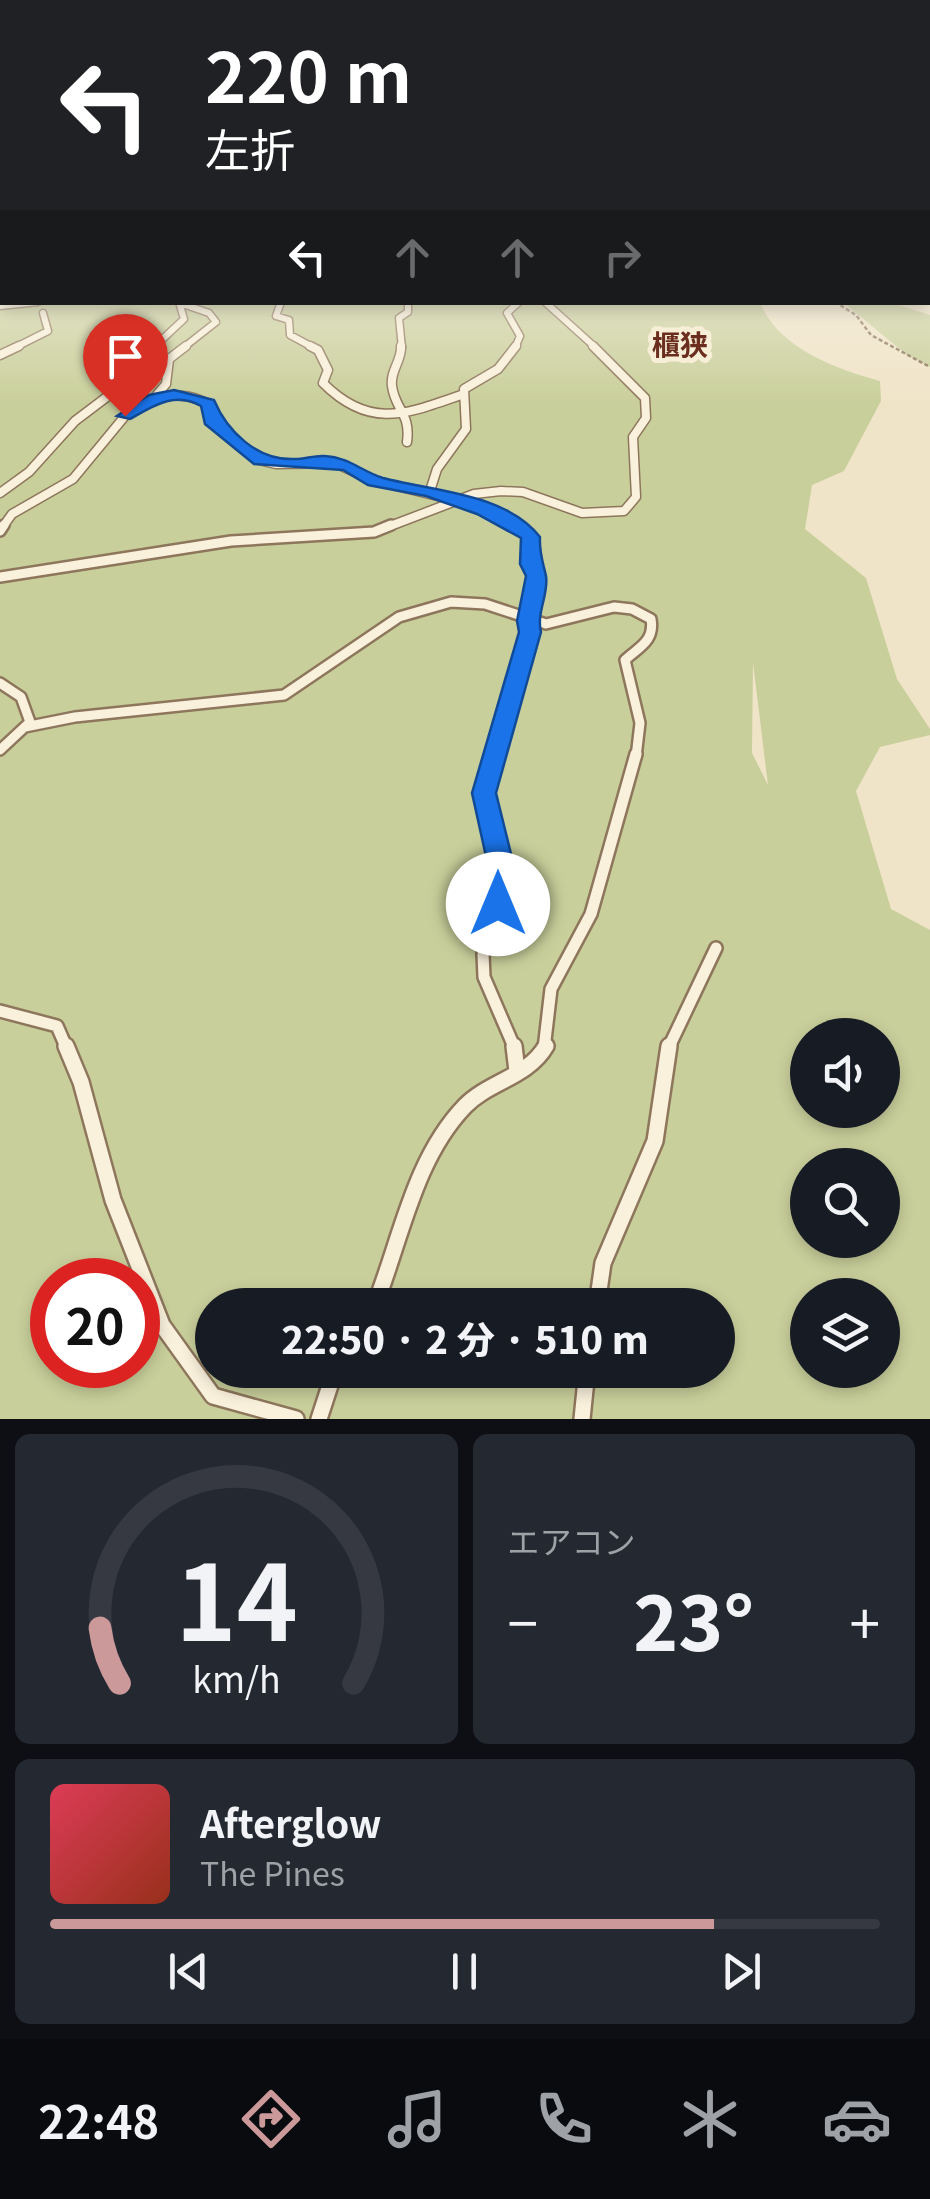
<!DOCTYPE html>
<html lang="ja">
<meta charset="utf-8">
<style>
:root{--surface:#171b24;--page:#242831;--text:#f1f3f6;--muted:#9ea1a6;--line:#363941;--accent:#cc999b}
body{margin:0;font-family:Georgia,"Noto Sans JP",serif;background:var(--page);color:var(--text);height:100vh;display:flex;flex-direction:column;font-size:38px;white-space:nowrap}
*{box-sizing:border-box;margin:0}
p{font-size:32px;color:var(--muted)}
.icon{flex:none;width:55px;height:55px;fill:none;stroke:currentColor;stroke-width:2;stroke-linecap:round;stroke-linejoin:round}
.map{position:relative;height:1419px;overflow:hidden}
.drawer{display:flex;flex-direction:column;gap:15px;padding:15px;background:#0d0f14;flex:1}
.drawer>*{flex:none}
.top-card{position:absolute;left:0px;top:0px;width:930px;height:305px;box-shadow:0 5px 15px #0003;background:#202124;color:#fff;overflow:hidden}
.fabs{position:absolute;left:790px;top:1018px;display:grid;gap:20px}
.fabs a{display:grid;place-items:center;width:110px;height:110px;border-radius:50%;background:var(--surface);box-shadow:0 5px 15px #0003;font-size:50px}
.speed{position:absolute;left:30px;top:1258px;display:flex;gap:20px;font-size:50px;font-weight:700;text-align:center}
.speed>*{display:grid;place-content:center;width:130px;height:130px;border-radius:50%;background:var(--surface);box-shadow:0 5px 15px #0003;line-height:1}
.speed .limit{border:15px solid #d22;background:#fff;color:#111}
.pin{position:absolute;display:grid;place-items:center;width:85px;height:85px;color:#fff;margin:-102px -42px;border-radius:50% 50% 50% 0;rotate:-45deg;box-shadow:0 0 10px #0007}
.pin .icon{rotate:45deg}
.me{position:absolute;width:110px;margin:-55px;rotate:0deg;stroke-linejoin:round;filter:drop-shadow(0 0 8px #0008)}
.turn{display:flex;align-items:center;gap:35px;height:210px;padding:0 40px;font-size:45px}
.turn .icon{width:130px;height:130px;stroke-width:2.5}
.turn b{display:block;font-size:70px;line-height:85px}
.lanes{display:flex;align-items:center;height:95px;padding:0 40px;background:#0003;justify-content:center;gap:50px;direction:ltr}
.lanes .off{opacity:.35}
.big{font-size:75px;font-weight:800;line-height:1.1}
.drawer .widget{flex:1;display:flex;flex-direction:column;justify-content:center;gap:15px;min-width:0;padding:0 35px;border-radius:15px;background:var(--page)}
.drawer .dial{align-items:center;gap:0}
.dial svg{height:260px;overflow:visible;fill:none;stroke:var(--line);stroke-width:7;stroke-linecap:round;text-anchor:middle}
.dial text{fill:var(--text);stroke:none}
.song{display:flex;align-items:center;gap:30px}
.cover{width:120px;height:120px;border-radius:15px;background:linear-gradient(135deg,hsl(350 70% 55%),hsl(10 70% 35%))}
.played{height:10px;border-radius:5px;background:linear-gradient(90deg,var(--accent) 80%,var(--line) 80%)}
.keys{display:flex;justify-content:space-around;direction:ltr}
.heat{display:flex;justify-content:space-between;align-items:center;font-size:55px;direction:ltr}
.drawer .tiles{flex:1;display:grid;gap:15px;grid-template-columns:1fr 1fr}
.widget:last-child{grid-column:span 2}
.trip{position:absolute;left:195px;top:1288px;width:540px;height:100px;border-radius:50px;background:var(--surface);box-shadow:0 5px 15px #0003;font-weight:800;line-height:100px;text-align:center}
.tab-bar{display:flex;height:160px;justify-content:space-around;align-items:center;background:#090b0e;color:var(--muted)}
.tab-bar .icon{width:70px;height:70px}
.tab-bar .active{color:var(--accent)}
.tab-bar b{font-size:45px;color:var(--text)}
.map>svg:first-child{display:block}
.green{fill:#c9cf9b;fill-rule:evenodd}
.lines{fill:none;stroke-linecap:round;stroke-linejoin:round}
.service-far4-casing{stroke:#8d765c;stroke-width:9}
.service-far3-casing{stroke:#8d765c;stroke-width:11}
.service-far2-casing{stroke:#8d765c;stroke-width:14}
.service-far1-casing{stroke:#8d765c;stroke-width:16}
.service-casing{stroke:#8d765c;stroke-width:20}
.path{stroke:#8d765c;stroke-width:2.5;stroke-dasharray:4 2.5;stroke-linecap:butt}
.service-far4{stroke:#faf1dc;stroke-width:6}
.service-far3{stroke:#faf1dc;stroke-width:8}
.service-far2{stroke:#faf1dc;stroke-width:9}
.service-far1{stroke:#faf1dc;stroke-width:11}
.service{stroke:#faf1dc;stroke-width:15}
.route{fill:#1a73e8;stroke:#114b97;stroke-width:2.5}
.labels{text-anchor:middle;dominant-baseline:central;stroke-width:10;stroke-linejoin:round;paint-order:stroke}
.far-quarter-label{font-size:28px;font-weight:bold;fill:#6b2e1e;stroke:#f7eed8}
</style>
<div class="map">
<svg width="930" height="1419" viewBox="0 0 930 1419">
<rect width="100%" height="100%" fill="#f0e4c8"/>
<path class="green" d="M0,206L2,302L760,303C780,349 834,368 880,381L881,401L844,471L812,485L805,529L866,578L897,679L930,729V735L880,747L856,791L891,909L930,930V1419H0ZM753,663L768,785L752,753ZM808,1035H882V1110H808ZM808,1165H882V1240H808ZM52,1280H138V1365H52ZM808,1295H882V1370H808ZM212,1305H718V1370H212Z
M844,303H892L930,315V367L907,355Z"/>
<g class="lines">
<g class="service-far4-casing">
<path id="service-far4" d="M281,302L276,316L289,320L290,335L314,348
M545,302L596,348
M180,303L209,313L216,322L183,348
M0,306L38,302
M14,348L48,331L43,313
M153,348L184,319L179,302
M402,348L399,318L408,312V302
M515,348L520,336L507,313L519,302"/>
</g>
<g class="service-far3-casing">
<path id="service-far3" d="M310,346L318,350L328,370L323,383C370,430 406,414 461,395
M401,346C402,361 390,370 392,386C395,410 411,413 407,442
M0,355L19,346
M154,398C174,394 190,394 208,404L211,420L259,460L276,464L335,463L372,480L479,506L520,528
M430,491L437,469L466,429L464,389L498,369L516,346
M0,493L29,472L75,421L145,368L144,357L156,346
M2,528L12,514L73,479L125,416L154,398L166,384L169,359L186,346
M385,528L474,494L501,491L523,492L582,513L624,511L636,497L633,437L646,418L645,398L593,346"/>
</g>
<g class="service-far2-casing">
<path id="service-far2" d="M0,531L4,525
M0,577L231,541L374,532L391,525
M0,683L21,697L30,722L0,750
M25,727L75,717L284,695L399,617L451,602L485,604L546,624L614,607L632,609L651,619C655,641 639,647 625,660L640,723L636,757
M494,757L530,632L536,583L530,537L517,525"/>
</g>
<g class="service-far1-casing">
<path id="service-far1" d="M495,754L484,793L502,883L483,954L484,977L515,1049
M0,1011L57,1026L67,1049
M544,1049L551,989L591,914L636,754
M668,1049L716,948"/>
</g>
<g class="service-casing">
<path id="service" d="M66,1046L81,1082L113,1200L162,1325L213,1396L296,1419
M514,1046L517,1071
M375,1305C401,1239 414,1159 465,1106C488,1082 528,1077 546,1046
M597,1305L603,1263L655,1141L669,1046
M319,1419L335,1370
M582,1419L587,1370"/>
</g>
<path class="path" d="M835,302L856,315L871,335L930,367"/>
<use href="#service-far4" class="service-far4"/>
<use href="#service-far3" class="service-far3"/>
<use href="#service-far2" class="service-far2"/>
<use href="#service-far1" class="service-far1"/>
<use href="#service" class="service"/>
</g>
<linearGradient id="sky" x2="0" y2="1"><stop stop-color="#8fbad6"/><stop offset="0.51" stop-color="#f8f3e6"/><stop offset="1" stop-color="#f8f3e6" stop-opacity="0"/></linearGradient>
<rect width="930" height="404" fill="url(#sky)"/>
<path class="route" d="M174,390L214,400C227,431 257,461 295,459C305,459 315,455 325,456C348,457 363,472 383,478C432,491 506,493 540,537C539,553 543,562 546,576C549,594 536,613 541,632L496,793L515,870L508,911L498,914L485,904L489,870L472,793L519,632L517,621L526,576L520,564L521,538L477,514L426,496L368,485L343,470L254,464L205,424L201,406C175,391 153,406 130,419L117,416L149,395Z"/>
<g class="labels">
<g class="far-quarter-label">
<text x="680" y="343">櫃狭</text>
</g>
</g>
</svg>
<div class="fabs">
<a><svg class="icon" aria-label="sound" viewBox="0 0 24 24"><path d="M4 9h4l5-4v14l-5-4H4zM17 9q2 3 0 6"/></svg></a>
<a><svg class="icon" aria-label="search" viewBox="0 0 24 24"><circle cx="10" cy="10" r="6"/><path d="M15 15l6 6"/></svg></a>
<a><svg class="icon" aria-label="layers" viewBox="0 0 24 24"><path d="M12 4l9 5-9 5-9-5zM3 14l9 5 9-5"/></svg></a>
</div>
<div class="speed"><div class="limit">20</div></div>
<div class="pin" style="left:125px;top:416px;background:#d93025"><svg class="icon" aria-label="arrive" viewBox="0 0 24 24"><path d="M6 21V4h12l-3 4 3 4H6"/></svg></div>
<svg class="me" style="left:498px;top:904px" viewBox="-20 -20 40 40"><circle r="19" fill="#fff"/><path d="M0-13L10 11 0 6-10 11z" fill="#1a73e8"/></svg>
<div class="trip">22:50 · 2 分 · 510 m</div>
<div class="top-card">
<div class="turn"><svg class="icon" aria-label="left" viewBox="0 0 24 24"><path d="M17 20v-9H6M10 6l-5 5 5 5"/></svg><div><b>220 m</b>左折</div></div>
<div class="lanes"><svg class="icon" aria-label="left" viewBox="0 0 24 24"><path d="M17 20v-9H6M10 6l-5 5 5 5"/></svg><svg class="icon off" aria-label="ahead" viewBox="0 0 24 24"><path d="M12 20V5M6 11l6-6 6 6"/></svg><svg class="icon off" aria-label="ahead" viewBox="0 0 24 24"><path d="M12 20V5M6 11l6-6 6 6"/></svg><svg class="icon off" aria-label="right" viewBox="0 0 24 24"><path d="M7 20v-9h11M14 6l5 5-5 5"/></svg></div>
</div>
</div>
<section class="drawer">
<div class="tiles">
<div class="widget dial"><svg viewBox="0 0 100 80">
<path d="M14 69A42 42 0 1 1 86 69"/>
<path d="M14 69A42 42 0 0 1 8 52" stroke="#cc999b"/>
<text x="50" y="56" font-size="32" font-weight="700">14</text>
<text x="50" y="72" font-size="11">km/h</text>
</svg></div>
<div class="widget"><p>エアコン</p>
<div class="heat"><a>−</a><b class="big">23°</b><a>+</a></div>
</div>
<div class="widget">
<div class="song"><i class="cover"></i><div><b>Afterglow</b><p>The Pines</p></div></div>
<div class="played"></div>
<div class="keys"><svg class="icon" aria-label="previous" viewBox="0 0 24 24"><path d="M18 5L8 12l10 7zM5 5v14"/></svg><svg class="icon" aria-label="pause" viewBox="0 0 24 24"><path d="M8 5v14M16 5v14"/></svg><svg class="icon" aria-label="next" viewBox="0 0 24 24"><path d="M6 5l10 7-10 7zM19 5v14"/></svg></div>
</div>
</div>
</section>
<nav class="tab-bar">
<b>22:48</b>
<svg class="icon active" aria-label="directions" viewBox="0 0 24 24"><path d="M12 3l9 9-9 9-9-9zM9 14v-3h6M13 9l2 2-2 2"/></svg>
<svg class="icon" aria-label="music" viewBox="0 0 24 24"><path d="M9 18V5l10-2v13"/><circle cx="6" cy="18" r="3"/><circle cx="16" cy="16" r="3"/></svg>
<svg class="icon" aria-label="phone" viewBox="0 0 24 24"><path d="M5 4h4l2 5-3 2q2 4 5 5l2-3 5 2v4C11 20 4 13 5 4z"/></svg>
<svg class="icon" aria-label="climate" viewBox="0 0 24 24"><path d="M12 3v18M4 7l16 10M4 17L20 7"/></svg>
<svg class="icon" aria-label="car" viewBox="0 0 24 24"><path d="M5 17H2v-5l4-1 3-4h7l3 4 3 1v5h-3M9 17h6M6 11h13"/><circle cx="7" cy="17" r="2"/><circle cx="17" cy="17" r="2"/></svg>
</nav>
